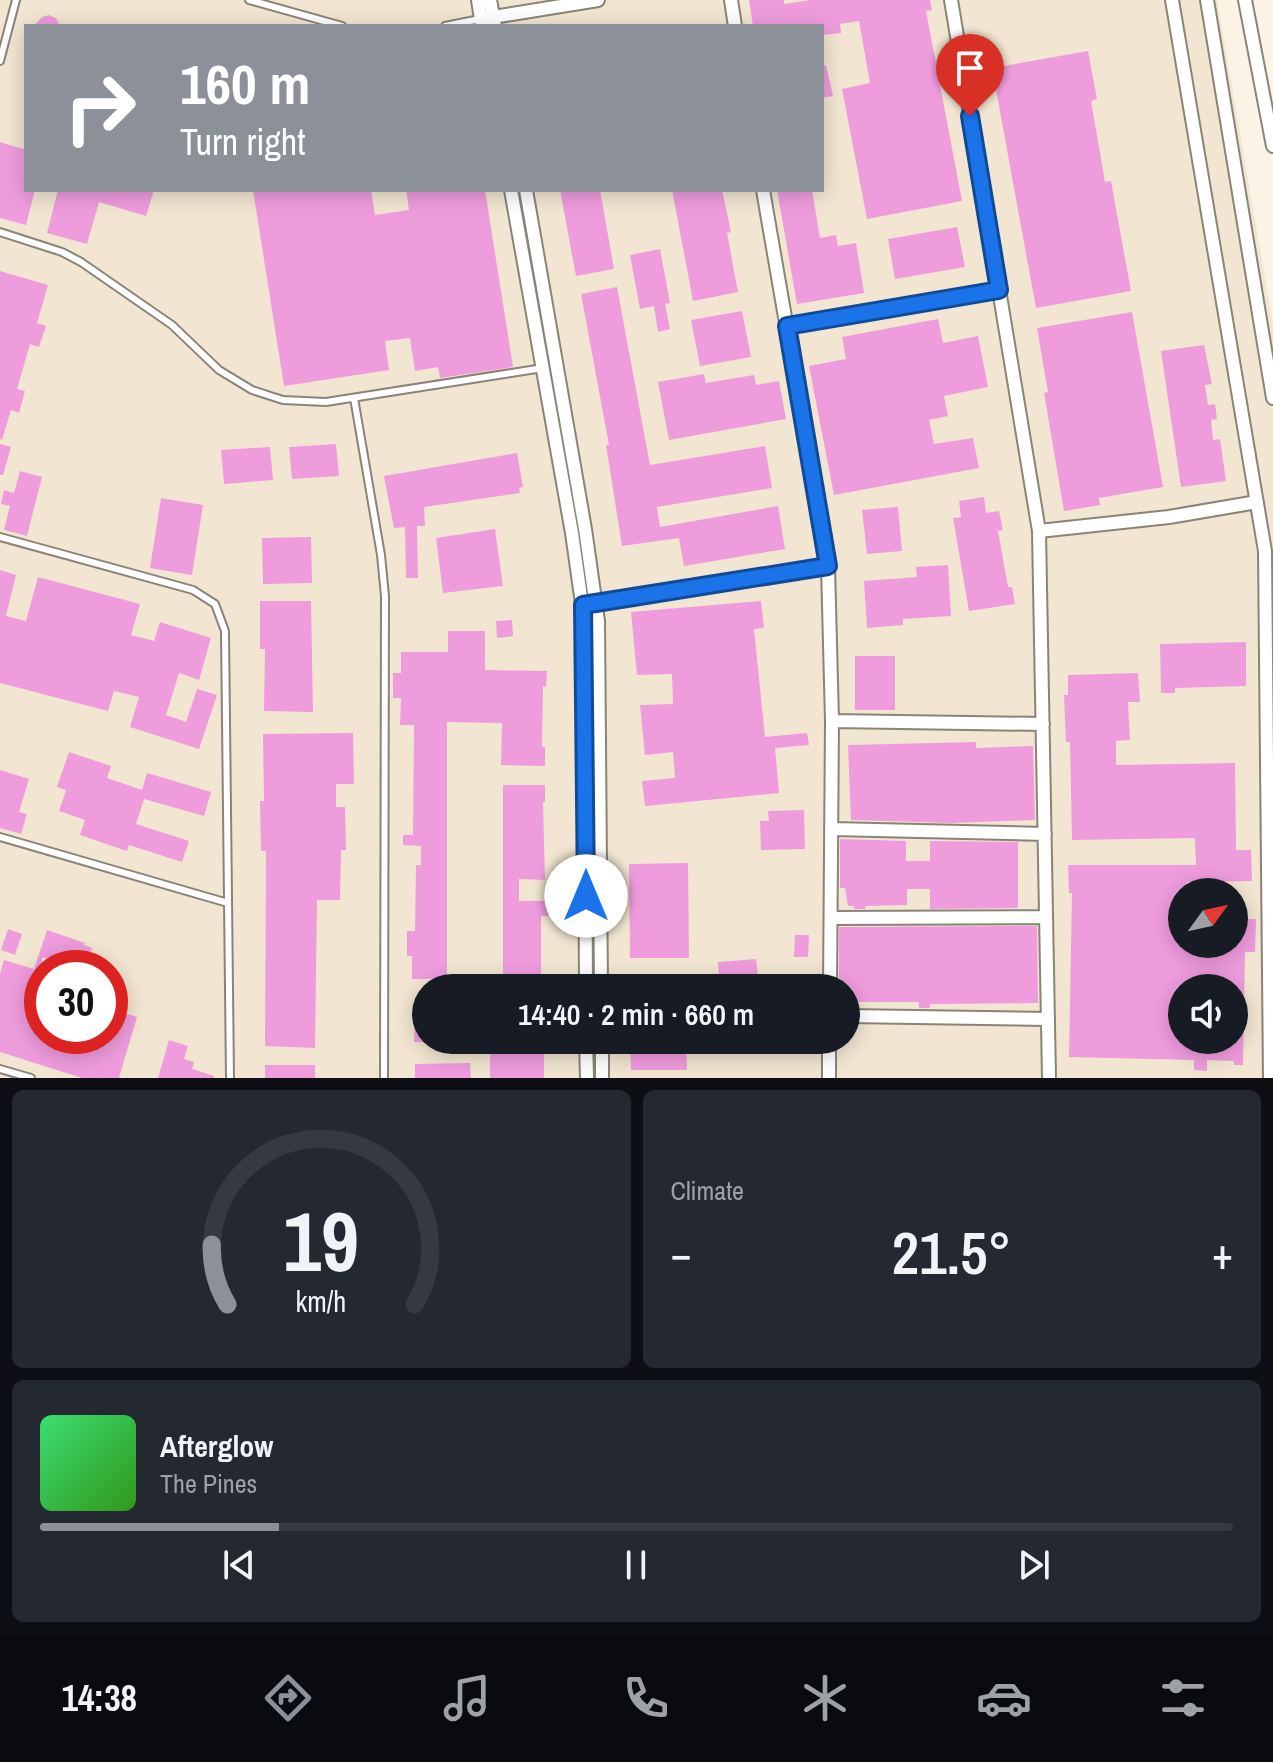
<!DOCTYPE html>
<meta charset="utf-8">
<style>
:root{--surface:#171b24;--page:#242831;--text:#f1f3f6;--muted:#9ea1a6;--line:#363941;--accent:#8c9099}
body{margin:0;font-family:"Archivo Narrow",sans-serif;background:var(--page);color:var(--text);height:100vh;display:flex;flex-direction:column;font-size:30px;white-space:nowrap}
*{box-sizing:border-box;margin:0}
p{font-size:26px;color:var(--muted)}
.icon{flex:none;width:44px;height:44px;fill:none;stroke:currentColor;stroke-width:2;stroke-linecap:round;stroke-linejoin:round}
.map{position:relative;height:1078px;overflow:hidden}
.details{display:flex;flex-direction:column;gap:12px;padding:12px;background:#0d0f14;flex:1}
.details>*{flex:none}
.guide{position:absolute;left:24px;top:24px;width:800px;height:168px;border-radius:0px;box-shadow:0 4px 20px #0003;background:#8c9099;color:#fff;overflow:hidden}
.needle{width:52px;rotate:57deg}
.fabs{position:absolute;left:1168px;top:878px;display:grid;gap:16px}
.fabs a{display:grid;place-items:center;width:80px;height:80px;border-radius:50%;background:var(--surface);box-shadow:0 4px 20px #0003;font-size:40px}
.speed{position:absolute;left:24px;top:950px;display:flex;gap:16px;font-size:40px;font-weight:700;text-align:center}
.speed>*{display:grid;place-content:center;width:104px;height:104px;border-radius:50%;background:var(--surface);box-shadow:0 4px 20px #0003;line-height:1}
.speed .limit{border:12px solid #d22;background:#fff;color:#111}
.pin{position:absolute;display:grid;place-items:center;width:68px;height:68px;color:#fff;margin:-82px -34px;border-radius:50% 50% 50% 0;rotate:-45deg;box-shadow:0 0 8px #0007}
.pin .icon{rotate:45deg}
.me{position:absolute;width:88px;margin:-44px;rotate:0deg;stroke-linejoin:round;filter:drop-shadow(0 0 6px #0008)}
.turn{display:flex;align-items:center;gap:28px;height:168px;padding:0 24px;font-size:36px}
.turn .icon{width:104px;height:104px;stroke-width:2.5}
.turn b{display:block;font-size:56px;line-height:68px}
.big{font-size:60px;font-weight:600;line-height:1.1}
.details .tile{flex:1;display:flex;flex-direction:column;justify-content:center;gap:12px;min-width:0;padding:0 28px;border-radius:12px;background:var(--page)}
.details .dial{align-items:center;gap:0}
.dial svg{height:208px;overflow:visible;fill:none;stroke:var(--line);stroke-width:7;stroke-linecap:round;text-anchor:middle}
.dial text{fill:var(--text);stroke:none}
.song{display:flex;align-items:center;gap:24px}
.cover{width:96px;height:96px;border-radius:12px;background:linear-gradient(135deg,hsl(140 70% 55%),hsl(110 70% 35%))}
.played{height:8px;border-radius:4px;background:linear-gradient(90deg,var(--accent) 20%,var(--line) 20%)}
.keys{display:flex;justify-content:space-around;direction:ltr}
.heat{display:flex;justify-content:space-between;align-items:center;font-size:44px;direction:ltr}
.details .tiles{flex:1;display:grid;gap:12px;grid-template-columns:1fr 1fr}
.tile:last-child{grid-column:span 2}
.trip{position:absolute;left:412px;top:974px;width:448px;height:80px;border-radius:40px;background:var(--surface);box-shadow:0 4px 20px #0003;font-weight:600;line-height:80px;text-align:center}
.tabs{display:flex;height:128px;justify-content:space-around;align-items:center;background:#090b0e;color:var(--muted)}
.tabs .icon{width:56px;height:56px}
.tabs .selected{color:var(--accent)}
.tabs b{font-size:36px;color:var(--text)}
.map>svg:first-child{display:block}
.built{fill:#f2e6d2;fill-rule:evenodd}
.building{fill:#ef9cdd;fill-rule:evenodd}
.lines{fill:none;stroke-linecap:round;stroke-linejoin:round}
.service-casing{stroke:#8a8377;stroke-width:10}
.minor-casing{stroke:#8a8377;stroke-width:16}
.service{stroke:#fff;stroke-width:6}
.minor{stroke:#fff;stroke-width:12}
.route-casing{stroke:#114b97;stroke-width:20}
.route{stroke:#1a73e8;stroke-width:14}
</style>
<div class="map">
<svg width="1273" height="1078" viewBox="0 0 1273 1078">
<rect width="100%" height="100%" fill="#fbf3e5"/>
<path class="built" d="M0,0H1217L1273,324V1078H0ZM26,26H822V190H26ZM1182,892H1234V944H1182ZM42,968H110V1036H42ZM426,988H846V1040H426ZM1182,988H1234V1040H1182Z"/>
<path class="building" d="M749,0H784V4L811,0H930L932,10L926,11L962,201L867,219L842,89L870,83L859,21L840,24L841,33L822,35V26H753Z
M49,15L56,18L60,26H34L42,17Z
M1088,51L1097,99L1091,101L1105,182L1111,181L1131,291L1036,308L992,68Z
M826,65L833,96L822,98V66Z
M0,142L26,150V190H35L26,225L0,218Z
M58,190H154L146,216L99,202L87,244L47,233Z
M253,190H371L375,215L409,210L406,190H485L513,367L440,378L438,367L415,371L410,338L385,341L389,370L284,386Z
M560,190H600L614,269L576,276Z
M672,190H722L731,232L727,233L738,292L693,301Z
M777,190H812L820,238L836,235L838,246L856,243L864,293L797,304Z
M957,227L965,267L895,279L888,239Z
M660,249L670,303L665,304L670,329L658,332L654,306L640,309L630,255Z
M0,271L48,285L37,323L46,326L39,347L30,344L17,389L25,391L19,413L11,410L2,440L0,439Z
M617,287L650,465L765,446L772,488L657,507L660,527L778,506L785,549L684,566L679,538L622,546L606,445H609L581,294Z
M742,311L751,357L700,366L691,320Z
M1132,312L1163,487L1099,498L1100,505L1064,511L1044,393L1048,392L1037,328Z
M938,319L943,343L978,336L988,387L944,396L948,416L929,420L934,444L973,438L979,468L834,495L809,366L846,359L842,337Z
M1204,345L1212,384L1205,385L1208,405L1215,404L1217,419L1211,420L1213,440L1220,439L1226,481L1181,487L1161,351Z
M704,374L706,383L754,375L756,385L779,381L786,419L669,440L658,382Z
M0,444L11,447L3,475H0Z
M336,444L339,476L292,479L289,447Z
M270,447L273,480L224,484L221,450Z
M517,453L523,487L519,488L520,493L424,507L425,526H417L418,578H406L405,527L394,528L384,476Z
M20,471L42,477L27,536L4,530L10,506L1,504L4,490L14,493Z
M984,497L986,513L999,511L1003,530L998,531L1008,587H1012L1015,604L969,611L953,518L961,517L959,501Z
M161,498L203,505L192,575L150,568Z
M898,507L902,551L867,554L862,510Z
M495,529L503,586L443,593L436,538Z
M311,537L312,583L263,584L262,538Z
M948,565L951,616L903,619V625L867,628L864,581L917,577L916,567Z
M0,570L16,575L6,616L26,621L38,577L140,604L131,635L154,641L160,622L211,638L199,680L179,673L166,715L186,722L197,689L217,695L199,749L130,727L139,697L114,691L108,711L0,683Z
M260,601H311L313,712L264,711L265,649H260Z
M761,601L764,628L754,629L765,737L807,733L809,745L775,748L779,793L645,806L642,781L675,778L673,752L645,755L640,705L673,704L672,674L637,675L631,612Z
M512,620L513,636L497,638L496,621Z
M448,631H485V670L547,671L546,687L543,686L542,747H545V766L501,765L502,723L447,722V979H412V956H407V931H415L416,865H421V846L403,845V835H413L414,725H400L401,698H393V673H401V652H448Z
M1246,642V686L1175,688V693H1161L1160,644Z
M855,656H895V710H855Z
M1138,673L1140,702H1128L1130,740L1116,741V765L1235,763L1236,850H1251L1252,881L1187,882V892H1182V944H1234V919H1256L1255,952H1245L1243,1065H1234V1061L1207,1060V1071L1194,1070V1060L1069,1057L1072,893H1069L1068,865H1196L1195,838L1072,840L1070,742H1066L1064,695H1068V675ZM1182,988H1234V1040H1182Z
M353,733L354,784H336V807H345L346,850H341L340,900H317L315,1048L265,1046L266,851H261L260,801H264L263,734Z
M976,742V748L1033,746L1035,820L953,823L851,820L848,745Z
M69,752L111,766L107,778L142,790L147,773L211,792L204,816L144,799L136,824L189,841L182,862L129,845L127,851L80,835L85,820L59,811L66,790L57,787Z
M0,770L29,779L19,812L27,814L21,834L0,828Z
M503,785H545V802H543L545,880L519,879V901H548V916H541V976H546V988H503Z
M804,810L805,849L761,850L760,821H769L768,811Z
M840,839L906,841V861H930V841L1018,842V908L930,909V889H907V905L865,906L866,909H854V906H848L845,888H840Z
M688,863L689,958H630L629,864Z
M1037,926L1038,1003L930,1004V1008H919V1002H846V988H839V927Z
M8,929L22,934L15,955L1,950Z
M47,930L85,943L84,945L92,948L86,968H74L42,957V1036H110V1009L137,1017L119,1078H82L0,1052V974L4,960L34,969Z
M795,935H809L808,957H794Z
M756,959L758,976L781,974L782,988H720L718,962Z
M415,997L426,998V1042H414Z
M169,1040L188,1046L184,1059L194,1062L192,1069L214,1076V1078H158Z
M490,1040H544V1078H490Z
M630,1040H686L687,1070H631Z
M470,1063L471,1078H415V1064Z
M265,1065H315V1078H265Z"/>
<g class="lines">
<g class="service-casing">
<path id="service" d="M249,0L342,26
M445,26L480,19
M0,61L16,0
M0,232L62,252L81,262L172,325L219,370L252,390L283,400L326,402L543,368
M354,398L381,555L385,596L384,1078
M0,537L193,590L215,604L225,631L230,1078
M0,837L228,903
M0,1069L31,1078"/>
</g>
<g class="minor-casing">
<path id="minor" d="M478,0L482,26
M490,0L495,26
M731,0L735,26
M951,0L1039,531L1049,1078
M1172,0L1265,551L1270,1078
M1207,0L1273,398
M1245,0L1273,146
M481,19L598,0
M511,190L572,533L584,618L586,988
M526,190L585,529L598,621L601,988
M763,190L828,566L832,721L830,988
M787,326L999,290
M1039,531L1169,517L1257,502
M590,604L828,566
M832,721L1043,724
M832,829L1045,834
M831,918L1045,917
M846,1016L1048,1019
M586,1040L587,1078
M602,1040V1078
M829,1078V1040"/>
</g>
<use href="#service" class="service"/>
<use href="#minor" class="minor"/>
</g>
<g class="lines">
<g class="route-casing">
<path id="route" d="M586,896L583,605L828,566L787,326L999,290L970,116"/>
</g>
<use href="#route" class="route"/>
</g>
</svg>
<div class="fabs">
<a><svg class="needle" viewBox="-14 -14 28 28"><path d="M0-13l5 13h-10z" fill="#e53935"/><path d="M0 13l5-13h-10z" fill="#9ea1a6"/></svg></a>
<a><svg class="icon" aria-label="sound" viewBox="0 0 24 24"><path d="M4 9h4l5-4v14l-5-4H4zM17 9q2 3 0 6"/></svg></a>
</div>
<div class="speed"><div class="limit">30</div></div>
<div class="pin" style="left:970px;top:116px;background:#d93025"><svg class="icon" aria-label="arrive" viewBox="0 0 24 24"><path d="M6 21V4h12l-3 4 3 4H6"/></svg></div>
<svg class="me" style="left:586px;top:896px" viewBox="-20 -20 40 40"><circle r="19" fill="#fff"/><path d="M0-13L10 11 0 6-10 11z" fill="#1a73e8"/></svg>
<div class="trip">14:40 · 2 min · 660 m</div>
<div class="guide">
<div class="turn"><svg class="icon" aria-label="right" viewBox="0 0 24 24"><path d="M7 20v-9h11M14 6l5 5-5 5"/></svg><div><b>160 m</b>Turn right</div></div>
</div>
</div>
<section class="details">
<div class="tiles">
<div class="tile dial"><svg viewBox="0 0 100 80">
<path d="M14 69A42 42 0 1 1 86 69"/>
<path d="M14 69A42 42 0 0 1 8 46" stroke="#8c9099"/>
<text x="50" y="56" font-size="32" font-weight="700">19</text>
<text x="50" y="72" font-size="11">km/h</text>
</svg></div>
<div class="tile"><p>Climate</p>
<div class="heat"><a>−</a><b class="big">21.5°</b><a>+</a></div>
</div>
<div class="tile">
<div class="song"><i class="cover"></i><div><b>Afterglow</b><p>The Pines</p></div></div>
<div class="played"></div>
<div class="keys"><svg class="icon" aria-label="previous" viewBox="0 0 24 24"><path d="M18 5L8 12l10 7zM5 5v14"/></svg><svg class="icon" aria-label="pause" viewBox="0 0 24 24"><path d="M8 5v14M16 5v14"/></svg><svg class="icon" aria-label="next" viewBox="0 0 24 24"><path d="M6 5l10 7-10 7zM19 5v14"/></svg></div>
</div>
</div>
</section>
<nav class="tabs">
<b>14:38</b>
<svg class="icon selected" aria-label="directions" viewBox="0 0 24 24"><path d="M12 3l9 9-9 9-9-9zM9 14v-3h6M13 9l2 2-2 2"/></svg>
<svg class="icon" aria-label="music" viewBox="0 0 24 24"><path d="M9 18V5l10-2v13"/><circle cx="6" cy="18" r="3"/><circle cx="16" cy="16" r="3"/></svg>
<svg class="icon" aria-label="phone" viewBox="0 0 24 24"><path d="M5 4h4l2 5-3 2q2 4 5 5l2-3 5 2v4C11 20 4 13 5 4z"/></svg>
<svg class="icon" aria-label="climate" viewBox="0 0 24 24"><path d="M12 3v18M4 7l16 10M4 17L20 7"/></svg>
<svg class="icon" aria-label="car" viewBox="0 0 24 24"><path d="M5 17H2v-5l4-1 3-4h7l3 4 3 1v5h-3M9 17h6M6 11h13"/><circle cx="7" cy="17" r="2"/><circle cx="17" cy="17" r="2"/></svg>
<svg class="icon" aria-label="filters" viewBox="0 0 24 24"><path d="M4 7h16M4 17h16"/><circle cx="9" cy="7" r="2"/><circle cx="15" cy="17" r="2"/></svg>
</nav>
